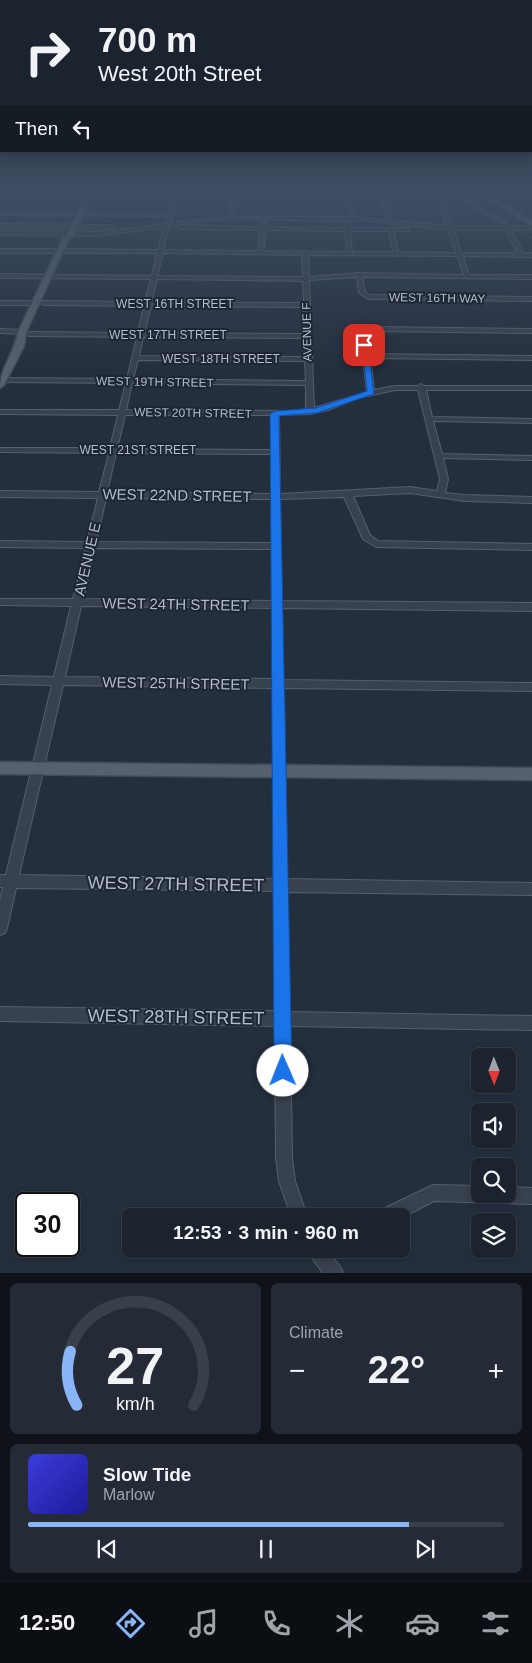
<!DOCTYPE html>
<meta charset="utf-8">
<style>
:root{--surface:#1b232e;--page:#242b36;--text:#f1f3f6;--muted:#a0a4aa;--line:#39404a;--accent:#8ab4f8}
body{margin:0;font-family:Arial,sans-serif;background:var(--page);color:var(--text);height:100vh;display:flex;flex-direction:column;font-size:19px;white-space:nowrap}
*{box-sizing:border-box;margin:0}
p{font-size:16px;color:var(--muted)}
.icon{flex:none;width:28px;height:28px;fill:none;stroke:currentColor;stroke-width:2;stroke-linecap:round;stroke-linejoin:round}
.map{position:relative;height:1273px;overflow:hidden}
.drawer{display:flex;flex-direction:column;gap:10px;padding:10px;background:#0f1319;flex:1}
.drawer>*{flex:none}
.banner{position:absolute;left:0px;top:0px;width:532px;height:152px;box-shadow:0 2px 8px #0003,0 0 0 1px var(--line);background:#1b232e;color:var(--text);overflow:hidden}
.needle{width:32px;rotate:179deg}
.fabs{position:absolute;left:471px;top:1048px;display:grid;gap:10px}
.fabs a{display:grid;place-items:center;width:45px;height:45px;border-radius:8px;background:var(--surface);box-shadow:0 2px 8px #0003,0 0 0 1px var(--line);font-size:25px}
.speed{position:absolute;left:15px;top:1192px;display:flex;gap:10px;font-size:25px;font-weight:700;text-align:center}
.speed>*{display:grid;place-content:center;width:65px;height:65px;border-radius:50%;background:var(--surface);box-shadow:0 2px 8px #0003,0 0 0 1px var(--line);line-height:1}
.speed .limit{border:2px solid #111;border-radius:8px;background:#fff;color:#111}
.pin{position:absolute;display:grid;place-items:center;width:42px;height:42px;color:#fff;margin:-21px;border-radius:10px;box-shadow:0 2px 8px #0006}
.me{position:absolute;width:55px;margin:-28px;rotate:359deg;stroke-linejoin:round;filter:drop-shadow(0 0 4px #0008)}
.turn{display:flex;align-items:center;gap:18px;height:105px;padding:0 15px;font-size:22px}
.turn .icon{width:65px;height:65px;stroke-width:2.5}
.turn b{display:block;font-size:35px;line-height:42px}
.then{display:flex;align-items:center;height:48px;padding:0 15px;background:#0003;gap:10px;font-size:19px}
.big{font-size:38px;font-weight:800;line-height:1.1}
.drawer .tile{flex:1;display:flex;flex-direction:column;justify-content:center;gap:8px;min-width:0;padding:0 18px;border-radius:8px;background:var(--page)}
.drawer .dial{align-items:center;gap:0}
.dial svg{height:130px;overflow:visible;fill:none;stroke:var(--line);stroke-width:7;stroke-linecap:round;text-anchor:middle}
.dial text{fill:var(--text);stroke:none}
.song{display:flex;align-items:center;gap:15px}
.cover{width:60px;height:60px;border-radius:8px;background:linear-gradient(135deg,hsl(240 70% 55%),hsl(240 70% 35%))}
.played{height:5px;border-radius:2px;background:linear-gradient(90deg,var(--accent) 80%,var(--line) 80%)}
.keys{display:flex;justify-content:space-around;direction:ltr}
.heat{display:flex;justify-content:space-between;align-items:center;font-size:28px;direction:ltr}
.drawer .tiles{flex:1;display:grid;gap:10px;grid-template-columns:1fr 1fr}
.tile:last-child{grid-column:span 2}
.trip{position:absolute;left:122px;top:1208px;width:288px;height:50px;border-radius:8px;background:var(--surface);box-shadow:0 2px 8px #0003,0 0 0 1px var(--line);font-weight:800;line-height:50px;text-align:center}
.tab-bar{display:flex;height:80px;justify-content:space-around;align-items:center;background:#0b0e12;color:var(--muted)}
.tab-bar .icon{width:35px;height:35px}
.tab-bar .on{color:var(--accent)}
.tab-bar b{font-size:22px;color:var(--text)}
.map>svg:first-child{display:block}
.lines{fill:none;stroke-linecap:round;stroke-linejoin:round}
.minor-casing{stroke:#565f6c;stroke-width:2}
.major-casing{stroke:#414a57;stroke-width:3}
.minor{fill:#38414e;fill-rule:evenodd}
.major{fill:#56606e;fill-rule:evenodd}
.rail{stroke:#5a6575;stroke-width:1;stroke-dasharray:2.5 2.5;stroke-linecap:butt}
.route{fill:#1a73e8;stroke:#114b97}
.labels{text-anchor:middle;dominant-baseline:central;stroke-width:4;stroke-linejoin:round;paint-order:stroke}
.far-street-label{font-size:12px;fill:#b4bcc9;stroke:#1d2633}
.street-label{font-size:15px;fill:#b4bcc9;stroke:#1d2633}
.near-street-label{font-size:18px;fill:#b4bcc9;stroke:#1d2633}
</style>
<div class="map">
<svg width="532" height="1273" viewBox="0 0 532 1273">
<rect width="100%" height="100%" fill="#242f3e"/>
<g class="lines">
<g class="minor-casing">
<path id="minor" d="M176,192H180L170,223L228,217L233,192H237L233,217H350L346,192H350L355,217L386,220L380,192H384L391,220L447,226L435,192H439L452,226H504L451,192H457L510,226H532V230H511L523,253H532V257L463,256L469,275H532V279L362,277L365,292L369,295L532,297V301L368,299L359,293L357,277L309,280L314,408L367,392L360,334L363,330L373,327L532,329V333L373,331L366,334L369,354L532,356V360L370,358L374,390L395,386H418L421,384L424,386H532V390H426L432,417L532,419V423L433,421L442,454L532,456V460L443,458L448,479L445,493L465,495L532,497V503L465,501L410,493L353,496L370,535L378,541L532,544V550L376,547L363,539L344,497L280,499L282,601L532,603V611L282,608L283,680L532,683V691L284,688L287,879L532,883V895L287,892L289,1012L532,1016V1030L290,1026L292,1158L295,1181L307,1216H291L279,1181L276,1158L275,1026L0,1021V1007L275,1011L274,891L16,888L7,928L5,933L0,935V900L3,887H0V875H6L52,685L0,684V676L54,677L71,606L0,605V599H73L86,548L0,547V541L87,542L98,498L0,497V491L99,492L109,453L0,452V448H110L118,415L0,414V410H119L126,383L2,382H0V378L127,379L137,337L29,336L26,334L29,332L138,333L144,306L43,305L40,303L43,301L145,302L151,279L0,278V274L152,276L157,253H67L64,251L67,249L158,250L164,227L98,236L0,235V231L98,232L165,224L167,216L0,215V213H168ZM218,219L370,221L448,230L456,253L398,252L394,231H410L408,228H350V224L347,222L344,224L345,228L266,227L267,222L264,220L261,222V227L180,225L177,227L180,229L260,230L258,251L163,250L169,226ZM266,230L345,231L347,252L263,251ZM453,230H506L517,253H461ZM350,231H389L393,252H352ZM163,253L302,255L303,277L157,276ZM308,255L457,256L464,275L359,273L309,277ZM157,279L303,281L304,303L151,302ZM151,306L304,307V334L144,333ZM143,337L304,338L305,357L139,356ZM138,360L305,361L306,381L133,379ZM132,383L306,385V409L298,411L126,410ZM395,390H418L440,479L437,491L410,487L280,494L279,415L310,414L328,410L358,398ZM125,415H271L272,450L117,449ZM116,453L272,454V494L107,492ZM106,498L272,499V543L96,542ZM95,548L272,549V601L83,599ZM81,606L273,608V679L65,677ZM63,685L273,688L274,879L19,875Z
M0,224L112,225L115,227L112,229L0,228Z
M0,249H60L63,251L60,253H0Z
M0,301H35L38,303L35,305H0Z
M0,329L22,330L25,332L22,334L0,333Z
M433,1185L480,1186V1194H508V1187L532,1188V1204L434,1201L401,1218V1216H379L381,1210Z
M307,1249H327L340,1267L343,1273H323L310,1255Z"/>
</g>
<g class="major-casing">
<path id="major" d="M88,192H94L74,234L68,241L26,332L24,346L4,385L0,388C0,368 15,352 18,332L62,240L68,233Z
M477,192H484L532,221V226Z
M0,762L532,768V780L0,774Z"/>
</g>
<use href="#minor" class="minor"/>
<use href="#major" class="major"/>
<path class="rail" d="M458,192L532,238"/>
</g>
<linearGradient id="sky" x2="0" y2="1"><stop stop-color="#141a22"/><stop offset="0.52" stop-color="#3f4d63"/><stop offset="1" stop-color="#3f4d63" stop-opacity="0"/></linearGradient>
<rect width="532" height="370" fill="url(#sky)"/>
<path class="route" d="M362,343L368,345L374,394L317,413L279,416L292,1071L289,1077L283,1080L277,1077L274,1071L270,414L275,411L316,408L367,391Z"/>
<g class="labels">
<g class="far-street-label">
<text transform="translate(437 298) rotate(1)">WEST 16TH WAY</text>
<text x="175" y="304">WEST 16TH STREET</text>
<text transform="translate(307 332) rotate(-91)">AVENUE F</text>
<text x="168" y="335">WEST 17TH STREET</text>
<text x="221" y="359">WEST 18TH STREET</text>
<text transform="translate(155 382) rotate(1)">WEST 19TH STREET</text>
<text transform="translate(193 413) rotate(1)">WEST 20TH STREET</text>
<text x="138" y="450">WEST 21ST STREET</text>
</g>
<g class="street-label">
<text transform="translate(177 495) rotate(1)">WEST 22ND STREET</text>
<text transform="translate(87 559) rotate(-77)">AVENUE E</text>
<text transform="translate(176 604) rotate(1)">WEST 24TH STREET</text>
<text transform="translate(176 683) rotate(1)">WEST 25TH STREET</text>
</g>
<g class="near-street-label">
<text transform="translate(176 884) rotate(1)">WEST 27TH STREET</text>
<text transform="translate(176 1017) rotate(1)">WEST 28TH STREET</text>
</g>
</g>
</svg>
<div class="fabs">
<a><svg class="needle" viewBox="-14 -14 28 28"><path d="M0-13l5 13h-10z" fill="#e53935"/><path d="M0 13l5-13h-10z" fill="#a0a4aa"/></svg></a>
<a><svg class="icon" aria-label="sound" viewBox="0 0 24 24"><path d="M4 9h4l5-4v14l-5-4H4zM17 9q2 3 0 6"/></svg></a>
<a><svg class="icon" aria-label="search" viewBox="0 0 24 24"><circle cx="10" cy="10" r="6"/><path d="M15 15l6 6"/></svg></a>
<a><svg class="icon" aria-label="layers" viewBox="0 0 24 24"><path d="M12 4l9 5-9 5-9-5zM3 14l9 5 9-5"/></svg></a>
</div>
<div class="speed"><div class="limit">30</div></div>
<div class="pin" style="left:364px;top:345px;background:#d93025"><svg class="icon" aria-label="arrive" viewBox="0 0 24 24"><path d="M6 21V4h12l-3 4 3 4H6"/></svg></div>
<svg class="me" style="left:283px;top:1071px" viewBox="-20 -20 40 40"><circle r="19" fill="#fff"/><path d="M0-13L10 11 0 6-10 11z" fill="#1a73e8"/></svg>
<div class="trip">12:53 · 3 min · 960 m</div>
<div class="banner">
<div class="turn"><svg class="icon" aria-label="right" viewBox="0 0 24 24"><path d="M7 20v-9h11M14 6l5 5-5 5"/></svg><div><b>700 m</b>West 20th Street</div></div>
<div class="then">Then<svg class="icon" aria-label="left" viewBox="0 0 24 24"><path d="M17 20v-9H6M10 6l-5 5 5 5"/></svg></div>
</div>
</div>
<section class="drawer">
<div class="tiles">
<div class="tile dial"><svg viewBox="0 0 100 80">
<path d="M14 69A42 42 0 1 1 86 69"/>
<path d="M14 69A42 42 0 0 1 10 36" stroke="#8ab4f8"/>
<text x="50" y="56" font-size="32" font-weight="700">27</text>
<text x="50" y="72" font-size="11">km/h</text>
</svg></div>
<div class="tile"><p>Climate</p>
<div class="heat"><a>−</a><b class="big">22°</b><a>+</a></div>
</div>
<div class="tile">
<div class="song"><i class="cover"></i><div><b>Slow Tide</b><p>Marlow</p></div></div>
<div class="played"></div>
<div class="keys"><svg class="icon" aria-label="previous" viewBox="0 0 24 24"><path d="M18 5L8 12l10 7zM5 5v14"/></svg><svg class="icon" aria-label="pause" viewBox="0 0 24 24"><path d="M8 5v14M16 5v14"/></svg><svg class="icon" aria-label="next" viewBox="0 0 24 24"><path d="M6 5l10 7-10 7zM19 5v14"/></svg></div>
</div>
</div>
</section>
<nav class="tab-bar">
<b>12:50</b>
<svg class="icon on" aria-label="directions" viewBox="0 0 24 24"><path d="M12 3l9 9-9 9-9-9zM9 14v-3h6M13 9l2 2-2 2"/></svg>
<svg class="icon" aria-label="music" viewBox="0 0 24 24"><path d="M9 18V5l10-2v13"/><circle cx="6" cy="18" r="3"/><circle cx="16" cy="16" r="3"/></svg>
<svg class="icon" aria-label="phone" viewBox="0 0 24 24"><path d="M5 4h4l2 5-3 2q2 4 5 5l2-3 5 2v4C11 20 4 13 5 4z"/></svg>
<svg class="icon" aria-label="climate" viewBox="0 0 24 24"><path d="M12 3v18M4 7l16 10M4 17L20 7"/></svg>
<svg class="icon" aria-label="car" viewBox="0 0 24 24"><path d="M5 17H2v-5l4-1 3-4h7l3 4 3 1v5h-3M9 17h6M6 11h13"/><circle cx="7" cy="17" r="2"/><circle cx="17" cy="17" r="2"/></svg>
<svg class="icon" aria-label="filters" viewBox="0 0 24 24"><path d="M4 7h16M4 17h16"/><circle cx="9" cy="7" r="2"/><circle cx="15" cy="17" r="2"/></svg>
</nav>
